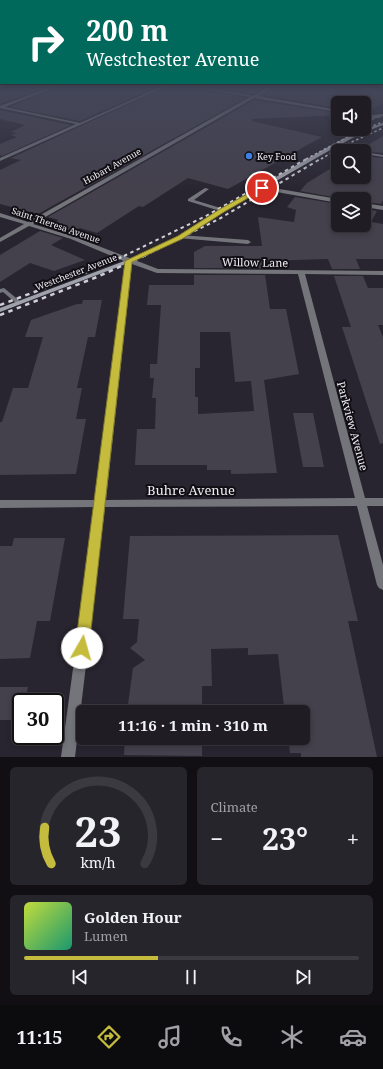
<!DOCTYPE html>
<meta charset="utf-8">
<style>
:root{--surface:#1f1c24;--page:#27252c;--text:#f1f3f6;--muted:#a1a1a6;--line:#3c3a41;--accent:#c5bc3d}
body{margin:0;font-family:"Noto Serif",serif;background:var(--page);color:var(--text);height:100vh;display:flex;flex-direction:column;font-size:15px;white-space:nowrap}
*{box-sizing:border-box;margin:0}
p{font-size:13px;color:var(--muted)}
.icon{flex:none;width:22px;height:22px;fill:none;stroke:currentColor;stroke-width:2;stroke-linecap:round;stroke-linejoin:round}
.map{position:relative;height:757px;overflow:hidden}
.panel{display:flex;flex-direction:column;gap:10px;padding:10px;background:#110f14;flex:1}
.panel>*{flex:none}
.top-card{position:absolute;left:0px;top:0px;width:383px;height:84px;box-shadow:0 2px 6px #0003,0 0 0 1px var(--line);background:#00695c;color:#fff;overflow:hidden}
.controls{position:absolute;left:331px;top:96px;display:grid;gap:8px}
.controls a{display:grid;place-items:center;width:40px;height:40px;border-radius:6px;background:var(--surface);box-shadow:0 2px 6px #0003,0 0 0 1px var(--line);font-size:20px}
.speed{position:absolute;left:12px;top:693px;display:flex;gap:8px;font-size:20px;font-weight:700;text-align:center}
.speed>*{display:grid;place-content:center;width:52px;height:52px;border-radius:50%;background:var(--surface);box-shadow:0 2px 6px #0003,0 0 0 1px var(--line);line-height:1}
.speed .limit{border:2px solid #111;border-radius:6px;background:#fff;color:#111}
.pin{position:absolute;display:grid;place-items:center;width:34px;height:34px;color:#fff;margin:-17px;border:2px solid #fff;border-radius:50%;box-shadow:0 1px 4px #0007}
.me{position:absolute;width:44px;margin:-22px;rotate:7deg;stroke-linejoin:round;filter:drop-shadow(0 0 3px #0008)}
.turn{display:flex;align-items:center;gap:14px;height:84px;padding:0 20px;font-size:18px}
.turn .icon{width:52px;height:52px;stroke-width:2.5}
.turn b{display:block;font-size:28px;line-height:34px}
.big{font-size:30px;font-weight:700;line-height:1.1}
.panel .tile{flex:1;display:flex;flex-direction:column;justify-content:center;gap:6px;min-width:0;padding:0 14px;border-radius:6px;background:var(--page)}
.panel .dial{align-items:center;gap:0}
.dial svg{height:104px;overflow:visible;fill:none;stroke:var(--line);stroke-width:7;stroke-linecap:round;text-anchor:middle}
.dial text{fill:var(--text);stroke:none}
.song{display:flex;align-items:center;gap:12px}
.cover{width:48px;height:48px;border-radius:6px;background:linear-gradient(135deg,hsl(70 70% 55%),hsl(160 70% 35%))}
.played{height:4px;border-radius:2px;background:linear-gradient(90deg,var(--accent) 40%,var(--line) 40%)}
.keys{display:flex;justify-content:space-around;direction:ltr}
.heat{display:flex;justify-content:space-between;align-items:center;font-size:22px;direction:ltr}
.panel .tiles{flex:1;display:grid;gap:10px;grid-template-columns:1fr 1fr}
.tile:last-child{grid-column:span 2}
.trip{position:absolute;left:76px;top:705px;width:234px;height:40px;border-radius:6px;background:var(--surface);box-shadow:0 2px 6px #0003,0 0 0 1px var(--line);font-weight:700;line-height:40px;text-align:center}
.tab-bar{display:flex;height:64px;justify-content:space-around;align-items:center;background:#0c0b0e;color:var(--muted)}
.tab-bar .icon{width:28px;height:28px}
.tab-bar .active{color:var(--accent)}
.tab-bar b{font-size:18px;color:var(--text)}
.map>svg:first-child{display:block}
.building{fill:#44404c;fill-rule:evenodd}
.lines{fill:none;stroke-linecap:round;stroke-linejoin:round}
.service{fill:#73757b;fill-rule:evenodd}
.minor{fill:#73757b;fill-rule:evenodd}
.secondary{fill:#9ea1aa;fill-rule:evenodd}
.rail-far2{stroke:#d1cfd7;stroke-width:1.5;stroke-dasharray:2.5 2.5;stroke-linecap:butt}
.rail-far1{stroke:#d1cfd7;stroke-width:2;stroke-dasharray:3.5 3.5;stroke-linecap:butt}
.rail{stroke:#d1cfd7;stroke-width:2.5;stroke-dasharray:4.5 4.5;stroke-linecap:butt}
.route{fill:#c5bc3d;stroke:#807a28}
.shop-dot{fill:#3f7fe0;stroke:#110f14;stroke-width:1.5}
.labels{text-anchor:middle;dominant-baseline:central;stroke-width:4;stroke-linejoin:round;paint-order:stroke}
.far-poi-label{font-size:9px;fill:#efedf5;stroke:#110f14;text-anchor:start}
.far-street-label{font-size:9px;fill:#efedf5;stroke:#110f14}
.street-label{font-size:11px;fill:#efedf5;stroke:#110f14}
.near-street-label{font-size:13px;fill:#efedf5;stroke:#110f14}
</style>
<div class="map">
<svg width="383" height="757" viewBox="0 0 383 757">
<rect width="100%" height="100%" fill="#292530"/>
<path class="building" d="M20,85H52L0,104V92Z
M62,85H161L80,121L10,107Z
M170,85H180L181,86L246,98L38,214L0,204V170L21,160L11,158Z
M196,85H270L253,94Z
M278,85L321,86L324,85H353L383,90V103L372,109H364V103H338V108L262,95Z
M254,100L338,113V115L252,119V121L322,137L228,189L188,178L143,207L139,206L97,233L80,228L70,234L48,227L59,220L48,217Z
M0,110L71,125L2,156L0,155V144L17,137L11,135L17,133L11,132L25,125L0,119Z
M383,136V153L358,151Z
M364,156L383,158V200L381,204L364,202V199H340L338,198L300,191L307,183L338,164V177H364Z
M295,197L338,204V225H364V209L377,211L371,222L383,224V259H356L360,269H332L328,259L264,261V268H194V252L205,246H262L258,217L294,222L296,210L287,207Z
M40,231L63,238L51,245L85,260L54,271L30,263L0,282V255Z
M194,275H265L270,309H286L299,374L264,380L277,473L231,474V470H207V465H135L137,429H155L156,398H152L154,378H150V364H157L161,305H147L149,285H194ZM200,332H230L235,382L251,381L254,411L198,414V397H195V368H200Z
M334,276H363L368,288H383V325H378L383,337V443L380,444L342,327H351Z
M83,300H102L95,337H88L77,388H82L76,419H86L76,474L0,475V422H2L13,388H28L43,337H25L31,320L77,304H82Z
M293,413H313L324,467H303Z
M338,535L358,621H348L377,757H301V753H290L288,738H303V707H284L278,654L248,655V648L211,649L212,686H202V712H127L133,668L145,660L130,648L137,642L139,619H123L130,536Z
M14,538H65L50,621H37L30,658L0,659V546H12Z
M0,687H28L25,702H21V720H0Z
M125,738H202V756L124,755Z"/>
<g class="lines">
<path class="service" d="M205,188L209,189L194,200L224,209V211H220L188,201V199Z
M180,235L248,240L251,242L248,244L178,238V236Z
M4,288L21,302L22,303L21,304H17L3,292L0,293V289Z"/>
<path class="minor" d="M56,85H61L5,107L80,123L164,85H169L0,161V158L76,124L0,108V106Z
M181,85H188L253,96L273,85H277L258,96L338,110V112L254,98L33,224L75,237L158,269L383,271V275L305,274L365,498H383V506H367L383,565V590L379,588L377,585L357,506L105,507L75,757H61L95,507L0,508V500H96L126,262L71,239L29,226L0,242V238L24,224L0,217V213L28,222L250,97ZM132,264L157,273L298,274L355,498L106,500Z
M364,114L374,115L383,114V116L379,118H376L364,126V123L372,117L364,116Z
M330,147L350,150L352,151L328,149V147Z
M364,152L383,155V157L364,154Z
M262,186L338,199V203L260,189V187Z
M364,203L383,206V210L364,207Z"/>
<path class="secondary" d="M383,123V125L360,134L332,149L224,211L182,238L131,262L0,312V308L127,260L178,236L220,209L328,147L356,132Z"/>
<path class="rail-far2" d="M364,129L383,122
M306,159L363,129
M321,159L345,145L383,128"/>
<path class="rail-far1" d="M124,256L206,216L308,158
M144,256L219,219L322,158"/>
<path class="rail" d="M0,305L87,272L126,255
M0,315L97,277L146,255"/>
</g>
<linearGradient id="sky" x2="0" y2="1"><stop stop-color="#17141a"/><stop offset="0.45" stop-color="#434659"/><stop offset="1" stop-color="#434659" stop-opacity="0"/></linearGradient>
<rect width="383" height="191" fill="url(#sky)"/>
<path class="route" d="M262,186L264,188V189L224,212L182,239L132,262L89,648L87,653L82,655L77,653L75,648L125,261L178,236L220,209Z"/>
<circle class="shop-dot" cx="249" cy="156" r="4"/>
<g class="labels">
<g class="far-poi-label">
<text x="257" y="156">Key Food</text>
</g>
<g class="far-street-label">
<text transform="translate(112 166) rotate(-29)">Hobart Avenue</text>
<text transform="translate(56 225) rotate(19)">Saint Theresa Avenue</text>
<text transform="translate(76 272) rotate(-21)">Westchester Avenue</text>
</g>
<g class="street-label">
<text transform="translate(255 262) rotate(1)">Willow Lane</text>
<text transform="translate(353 426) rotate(75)">Parkview Avenue</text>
</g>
<g class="near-street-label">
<text x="191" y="490">Buhre Avenue</text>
</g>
</g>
</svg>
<div class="controls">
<a><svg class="icon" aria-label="sound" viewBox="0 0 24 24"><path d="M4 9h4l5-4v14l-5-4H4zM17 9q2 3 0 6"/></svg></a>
<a><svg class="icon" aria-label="search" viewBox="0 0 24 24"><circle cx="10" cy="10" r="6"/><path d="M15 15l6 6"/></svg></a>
<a><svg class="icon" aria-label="layers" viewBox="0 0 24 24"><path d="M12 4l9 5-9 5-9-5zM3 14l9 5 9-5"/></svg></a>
</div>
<div class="speed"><div class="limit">30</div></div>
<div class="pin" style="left:262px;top:188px;background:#d93025"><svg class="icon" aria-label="arrive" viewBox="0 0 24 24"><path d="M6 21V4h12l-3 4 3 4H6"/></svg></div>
<svg class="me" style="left:82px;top:648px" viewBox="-20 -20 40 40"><circle r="19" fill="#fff"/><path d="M0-13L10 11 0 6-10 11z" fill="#c5bc3d"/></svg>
<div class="trip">11:16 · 1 min · 310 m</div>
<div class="top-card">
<div class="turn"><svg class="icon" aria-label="right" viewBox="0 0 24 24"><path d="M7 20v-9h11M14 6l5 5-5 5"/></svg><div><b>200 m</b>Westchester Avenue</div></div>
</div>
</div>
<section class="panel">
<div class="tiles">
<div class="tile dial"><svg viewBox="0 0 100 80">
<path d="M14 69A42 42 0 1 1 86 69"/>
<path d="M14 69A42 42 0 0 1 9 41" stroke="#c5bc3d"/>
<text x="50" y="56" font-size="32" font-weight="700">23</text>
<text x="50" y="72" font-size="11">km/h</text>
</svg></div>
<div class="tile"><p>Climate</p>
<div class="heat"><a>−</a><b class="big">23°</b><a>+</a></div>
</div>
<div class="tile">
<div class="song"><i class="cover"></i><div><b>Golden Hour</b><p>Lumen</p></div></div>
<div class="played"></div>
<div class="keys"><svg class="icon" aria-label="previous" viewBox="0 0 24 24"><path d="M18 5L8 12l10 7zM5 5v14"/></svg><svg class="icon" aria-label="pause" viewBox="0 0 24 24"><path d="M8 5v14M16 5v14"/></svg><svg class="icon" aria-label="next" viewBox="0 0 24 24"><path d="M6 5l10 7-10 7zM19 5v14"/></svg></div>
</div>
</div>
</section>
<nav class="tab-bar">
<b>11:15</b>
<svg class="icon active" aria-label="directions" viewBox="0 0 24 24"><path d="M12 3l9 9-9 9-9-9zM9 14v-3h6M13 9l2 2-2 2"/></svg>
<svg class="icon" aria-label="music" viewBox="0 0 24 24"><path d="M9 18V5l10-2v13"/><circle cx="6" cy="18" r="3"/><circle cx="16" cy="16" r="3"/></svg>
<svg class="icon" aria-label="phone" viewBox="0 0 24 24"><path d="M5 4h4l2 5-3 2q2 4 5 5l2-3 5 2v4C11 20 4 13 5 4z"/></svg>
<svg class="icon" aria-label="climate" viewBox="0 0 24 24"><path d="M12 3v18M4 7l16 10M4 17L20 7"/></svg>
<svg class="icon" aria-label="car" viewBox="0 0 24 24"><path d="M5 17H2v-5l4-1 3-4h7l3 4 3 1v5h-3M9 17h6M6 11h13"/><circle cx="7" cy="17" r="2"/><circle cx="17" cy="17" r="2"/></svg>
</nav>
